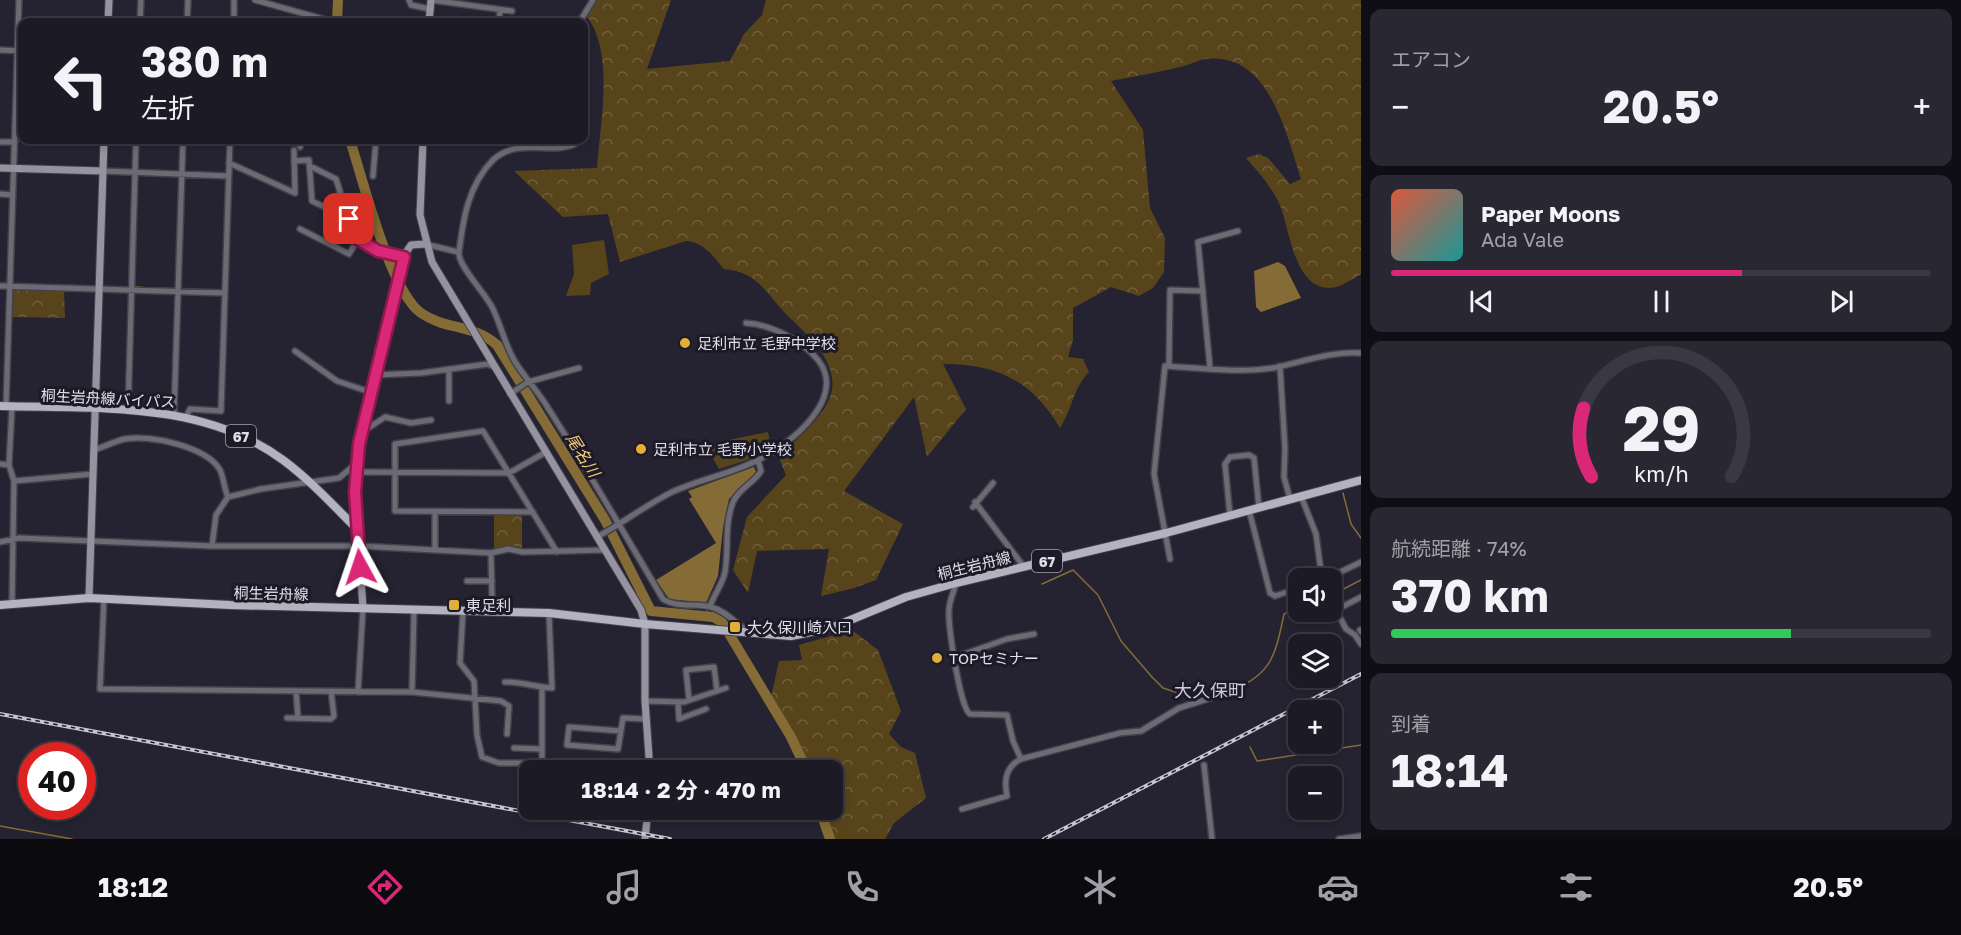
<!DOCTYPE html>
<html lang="ja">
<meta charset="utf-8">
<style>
:root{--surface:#1c1a25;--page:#292732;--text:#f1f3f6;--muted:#a0a1a7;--line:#3a3842;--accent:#db2777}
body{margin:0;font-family:"Golos Text","Noto Sans JP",sans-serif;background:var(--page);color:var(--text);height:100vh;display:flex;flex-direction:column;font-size:22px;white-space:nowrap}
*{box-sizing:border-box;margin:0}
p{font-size:20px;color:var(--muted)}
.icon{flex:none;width:33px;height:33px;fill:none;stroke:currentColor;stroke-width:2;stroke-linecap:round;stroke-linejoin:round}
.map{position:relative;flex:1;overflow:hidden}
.panel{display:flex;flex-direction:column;gap:9px;padding:9px;background:#0f0e14;width:600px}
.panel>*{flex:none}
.guide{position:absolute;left:18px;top:18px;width:570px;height:126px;border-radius:12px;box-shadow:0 3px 9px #0003,0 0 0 2px var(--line);background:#1c1a25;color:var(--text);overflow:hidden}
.fabs{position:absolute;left:1288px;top:568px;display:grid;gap:12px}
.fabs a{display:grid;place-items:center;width:54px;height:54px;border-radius:12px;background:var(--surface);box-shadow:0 3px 9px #0003,0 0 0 2px var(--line);font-size:30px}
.speed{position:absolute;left:18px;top:742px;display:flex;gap:12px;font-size:30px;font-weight:700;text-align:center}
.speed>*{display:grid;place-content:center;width:78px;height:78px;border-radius:50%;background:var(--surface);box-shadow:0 3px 9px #0003,0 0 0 2px var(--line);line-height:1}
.speed .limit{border:9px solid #d22;background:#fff;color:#111}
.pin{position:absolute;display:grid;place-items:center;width:51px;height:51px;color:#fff;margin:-26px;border-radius:12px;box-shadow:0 3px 9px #0006}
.me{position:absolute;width:66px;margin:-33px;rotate:355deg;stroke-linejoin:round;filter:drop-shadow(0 0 4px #0008)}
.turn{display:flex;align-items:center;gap:21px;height:126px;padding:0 24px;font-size:27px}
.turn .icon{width:78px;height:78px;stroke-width:2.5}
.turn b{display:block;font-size:42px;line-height:51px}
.big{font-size:45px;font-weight:700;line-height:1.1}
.panel .card{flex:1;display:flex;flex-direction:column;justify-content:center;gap:9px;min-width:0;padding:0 21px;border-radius:12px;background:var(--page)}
.panel .dial{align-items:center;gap:0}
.dial svg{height:156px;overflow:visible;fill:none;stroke:var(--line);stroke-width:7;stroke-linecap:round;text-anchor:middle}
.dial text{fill:var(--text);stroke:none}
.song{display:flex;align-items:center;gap:18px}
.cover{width:72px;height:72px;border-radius:9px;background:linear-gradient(135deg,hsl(10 70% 55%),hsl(180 70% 35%))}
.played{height:6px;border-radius:3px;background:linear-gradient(90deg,var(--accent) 65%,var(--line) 65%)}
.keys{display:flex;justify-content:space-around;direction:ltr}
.heat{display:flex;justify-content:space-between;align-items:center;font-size:33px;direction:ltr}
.charge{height:9px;border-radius:4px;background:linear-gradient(90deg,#34c759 74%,var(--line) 0)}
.trip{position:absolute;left:519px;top:760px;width:324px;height:60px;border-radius:12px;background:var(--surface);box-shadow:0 3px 9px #0003,0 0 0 2px var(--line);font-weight:700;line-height:60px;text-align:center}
.menu{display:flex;height:96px;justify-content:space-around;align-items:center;background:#0b0a0f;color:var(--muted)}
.menu .icon{width:42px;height:42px}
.menu .on{color:var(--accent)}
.menu b{font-size:27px;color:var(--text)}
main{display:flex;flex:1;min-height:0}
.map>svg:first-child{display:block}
.forest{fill:url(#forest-crowns)}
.garden{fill:#58441b}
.water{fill:#856b35}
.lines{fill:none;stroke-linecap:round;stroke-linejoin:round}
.stream{stroke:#856b35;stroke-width:1.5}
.river{stroke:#856b35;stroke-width:10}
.street-casing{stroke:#43414e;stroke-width:8}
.secondary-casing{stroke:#43414e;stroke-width:9}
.primary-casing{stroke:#43414e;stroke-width:10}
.street{stroke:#6c6b73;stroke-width:5}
.secondary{stroke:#94939f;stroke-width:7}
.primary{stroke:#b3b2c1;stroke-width:8}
.rail-casing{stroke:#c6c5cf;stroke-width:4}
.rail{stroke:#1c1a27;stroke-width:1.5;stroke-dasharray:4.5;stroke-linecap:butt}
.route-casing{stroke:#8e194d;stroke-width:15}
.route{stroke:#db2777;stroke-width:10}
.poi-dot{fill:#e3ae35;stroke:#1c1a27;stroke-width:2}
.labels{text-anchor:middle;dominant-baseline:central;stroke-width:6;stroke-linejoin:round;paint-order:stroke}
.shield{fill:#1c1a27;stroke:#a5a4ae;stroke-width:1.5}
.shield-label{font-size:14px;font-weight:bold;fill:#e0dfe8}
.poi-label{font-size:15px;fill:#e0dfe8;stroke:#1c1a27;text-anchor:start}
.street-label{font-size:15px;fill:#e0dfe8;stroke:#1c1a27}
.water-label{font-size:16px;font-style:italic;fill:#f7ce7d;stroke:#1c1a27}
.quarter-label{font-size:18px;fill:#cccadc;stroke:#1c1a27}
</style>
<main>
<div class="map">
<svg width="1361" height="839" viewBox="0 0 1361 839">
<defs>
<pattern id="forest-crowns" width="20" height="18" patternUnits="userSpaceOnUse" patternTransform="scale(1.5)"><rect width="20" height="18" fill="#58441b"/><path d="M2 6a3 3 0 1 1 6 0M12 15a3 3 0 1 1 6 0" fill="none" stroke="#705f3c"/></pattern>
</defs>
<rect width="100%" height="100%" fill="#252331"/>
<path class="forest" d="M593,0H671L647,69L730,61L744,34L762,15L766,0H1361V274C1354,278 1344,285 1336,287C1296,296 1290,232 1281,208C1274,189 1259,173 1246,158L1259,154L1268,158L1290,184L1301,179C1286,134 1270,52 1206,59C1198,60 1191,64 1184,66C1160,72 1135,76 1111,81L1143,130L1150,208L1165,238L1164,272L1153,288L1139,296L1111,287L1073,308V340L1068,357L1083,359L1089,372C1073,388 1072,410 1060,428C1032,381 998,364 943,364L966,409L927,457L914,397L844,491L903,524L876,580L854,588L821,596L829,549L757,551L748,593L733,570L747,517L786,475L779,458C796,438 823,420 831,394C840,364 808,335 789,317C767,296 760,272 724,269C713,256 704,242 686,241L620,262L608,214L563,217L514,171L597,168C600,123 616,49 584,13Z
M15,288L64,290L65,318L12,317V291Z
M494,514H522V550L508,547L494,550Z
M852,630L878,650L901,711L889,734L901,747L915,753L926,798L894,823L885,839H834L823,810H832V771H810L793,735L771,698L779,661L802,660L799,645Z"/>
<path class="garden" d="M604,240L609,274L591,283L590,295L566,296L574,274L572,245Z
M768,432L771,446L747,460L719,469L705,445Z"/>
<path class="water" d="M1278,262L1285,266L1301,298L1261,312L1256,307L1254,271Z
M754,467L756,472L753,476L729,499L723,528L718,576L706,603L669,599L656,580L716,543L689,499L692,497L688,491Z"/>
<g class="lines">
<path class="stream" d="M0,283H8
M13,284L90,286
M107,287H130
M135,287L166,289
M1343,493L1351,524L1361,538
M1042,584L1073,570L1098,595L1121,641L1152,677L1163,688L1184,695
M1332,595L1361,580
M707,617V611
M1222,695C1270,675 1274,663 1284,614L1299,607
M1250,747L1257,761L1361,745
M0,826L72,839"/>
<path class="river" d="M337,22L338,0
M350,140C363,180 390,291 421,313C445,330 474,324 497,345L605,520L651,611L713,617L722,622L791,737L807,771
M820,810L830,839"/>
<g class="street-casing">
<path id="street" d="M255,0L334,22
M409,0L411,5L430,9
M431,0L512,11
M140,22L141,0
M187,22L188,0
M234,22V0
M499,22L500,10
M575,22L582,18L593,0
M0,50L22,51
M577,140L575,144C553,155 517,137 493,160C468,185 463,220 459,252C457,265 487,295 493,309C501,326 505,344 514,360C524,377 538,391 548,408C588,470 625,535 663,599C676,608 697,603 711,607C726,611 735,623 748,631
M0,142H15
M300,147L302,140
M294,161L309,160L312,201L349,219
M229,163L295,193L294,150
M310,166L336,179L354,237L378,251L403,257
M103,171L229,176
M373,176L376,140
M0,194L13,195
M300,229L349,254L358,239
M425,244L458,252
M0,286L225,293
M295,351L337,381L370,392
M1169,366L1170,290L1203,291
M1280,366L1285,449L1284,477L1290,499
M1210,368L1198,242L1238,231
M449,369V401
M374,375L421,373L488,364L492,366
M510,394L528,382L579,368
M6,406L19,0
M12,407L9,465L14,481L12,604
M128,411L136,140
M174,414L183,140
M186,417L190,409L221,411L230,140
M361,433L385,417L411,423L431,420
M94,450C104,447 115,441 125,439C150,434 207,447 220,470C224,478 224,489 228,497
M0,464L9,465
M357,472L509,473L546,452
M14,481L93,474
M1301,496L1316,534L1322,579
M228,497L261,489L339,478L358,462
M975,502L1024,567
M973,507L993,483
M1249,510L1270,593L1275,596L1299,588
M533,512L395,511V444L483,431L557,552
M1230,516L1225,464L1230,457L1249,455L1254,458L1259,508
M597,537C623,523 646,505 672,492C700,479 731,474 758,460C791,444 848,398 818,360C803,341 770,324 746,323
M0,542L19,538L212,546H359L491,553L508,549L523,552L605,550
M212,546L216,515L228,497
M435,550V512
M491,553L492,599
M1170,559L1154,474L1165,366C1202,368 1242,374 1278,367C1304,361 1334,351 1361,353
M1326,579L1361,562
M467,581H492
M956,583C954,592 949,601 949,610C948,625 960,709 970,714L1007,715L1013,741L1021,759
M104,598L100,689L412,692L501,701L509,706L507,734
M1332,602L1346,629L1355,635L1361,644
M710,606C714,595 723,583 725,572C729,548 724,525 733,502C739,488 754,483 761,471L758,460
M1336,610L1361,597
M463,611L460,663L474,681L477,735L482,757L499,763H528L533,766L560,771
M1360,630L1361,632
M956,657L1007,639L1034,634
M505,682C522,682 535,687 552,688L549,613
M296,691L298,718
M358,692L363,608
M412,692L414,611
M689,700L686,670L714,667L717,691
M645,701L684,702L726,688
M678,702L679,719L706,709
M287,718L331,719L334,716L331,691
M621,731L569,727L567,745L618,749L623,718L647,719
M514,748L540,749
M1204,765L1212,839
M542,768V688
M530,793V804
M962,809L1007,796C1004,781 1005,767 1021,759L1120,733L1141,731L1179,708L1217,696
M562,810H563
M1339,839L1361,836"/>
</g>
<g class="secondary-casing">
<path id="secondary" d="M108,22L109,0
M429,22L431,0
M423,140L420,215L432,262L641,610L645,624V701L650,771
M0,168L103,171
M89,598L104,140
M363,608L355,492L359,444L403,257L411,245L425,244
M645,839L648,810"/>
</g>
<g class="primary-casing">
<path id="primary" d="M0,406C95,409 202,400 283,460C310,480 333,505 357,529
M0,605L89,598L230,605L549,613L645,624L791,636L831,628L906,597L956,583L1166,533L1361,480"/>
</g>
<use href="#street" class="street"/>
<use href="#secondary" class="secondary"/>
<use href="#primary" class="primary"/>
<g class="rail-casing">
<path id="rail" d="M0,714L670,839
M1044,839L1361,674"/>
</g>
<use href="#rail" class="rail"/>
</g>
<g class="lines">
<g class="route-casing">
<path id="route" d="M349,219L354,237L378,251L404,257L359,444L355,492L360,567"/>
</g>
<use href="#route" class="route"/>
</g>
<g class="poi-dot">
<circle cx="685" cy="343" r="6"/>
<circle cx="641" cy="449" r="6"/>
<rect x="448" y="599" width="12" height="12" rx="3"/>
<rect x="729" y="621" width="12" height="12" rx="3"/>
<circle cx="937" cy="658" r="6"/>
</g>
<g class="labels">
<g class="shield">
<rect x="226" y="425" width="30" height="22" rx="4.5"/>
<rect x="1032" y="550" width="30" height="22" rx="4.5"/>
</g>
<g class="shield-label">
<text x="241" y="436">67</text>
<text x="1047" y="561">67</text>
</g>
<g class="poi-label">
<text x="697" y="343">足利市立 毛野中学校</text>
<text x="653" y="449">足利市立 毛野小学校</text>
<text x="466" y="605">東足利</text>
<text x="747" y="627">大久保川崎入口</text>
<text x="949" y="658">TOPセミナー</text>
</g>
<g class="street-label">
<text transform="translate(108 398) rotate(3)">桐生岩舟線バイパス</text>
<text transform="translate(974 565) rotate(-14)">桐生岩舟線</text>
<text transform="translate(271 593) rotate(1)">桐生岩舟線</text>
</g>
<g class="water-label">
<text transform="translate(583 455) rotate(58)">尾名川</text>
</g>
<g class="quarter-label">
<text x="1210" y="690">大久保町</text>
</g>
</g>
</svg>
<div class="fabs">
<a><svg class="icon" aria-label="sound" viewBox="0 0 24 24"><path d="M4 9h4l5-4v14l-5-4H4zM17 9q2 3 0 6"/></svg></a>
<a><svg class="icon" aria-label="layers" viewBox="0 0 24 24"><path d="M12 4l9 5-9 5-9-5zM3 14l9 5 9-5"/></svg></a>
<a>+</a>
<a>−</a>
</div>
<div class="speed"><div class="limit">40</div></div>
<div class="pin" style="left:349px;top:219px;background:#d93025"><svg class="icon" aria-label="arrive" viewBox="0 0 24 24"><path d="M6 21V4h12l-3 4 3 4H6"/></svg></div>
<svg class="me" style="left:360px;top:567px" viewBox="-20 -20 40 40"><path d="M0-17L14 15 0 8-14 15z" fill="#db2777" stroke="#fff" stroke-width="4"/></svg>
<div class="trip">18:14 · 2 分 · 470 m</div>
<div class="guide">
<div class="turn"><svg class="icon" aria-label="left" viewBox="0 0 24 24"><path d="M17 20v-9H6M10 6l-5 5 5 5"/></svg><div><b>380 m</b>左折</div></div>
</div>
</div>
<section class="panel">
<div class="card"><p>エアコン</p>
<div class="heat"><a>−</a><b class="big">20.5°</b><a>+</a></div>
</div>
<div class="card">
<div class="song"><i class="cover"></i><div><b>Paper Moons</b><p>Ada Vale</p></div></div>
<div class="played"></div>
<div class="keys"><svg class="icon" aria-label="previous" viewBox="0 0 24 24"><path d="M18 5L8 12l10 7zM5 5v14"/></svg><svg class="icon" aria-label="pause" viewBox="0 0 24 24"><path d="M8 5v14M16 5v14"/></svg><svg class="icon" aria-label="next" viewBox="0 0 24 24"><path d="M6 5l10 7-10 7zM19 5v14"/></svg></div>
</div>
<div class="card dial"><svg viewBox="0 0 100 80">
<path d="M14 69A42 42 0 1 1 86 69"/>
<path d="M14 69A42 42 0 0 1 10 34" stroke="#db2777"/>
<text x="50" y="56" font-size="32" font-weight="700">29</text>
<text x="50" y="72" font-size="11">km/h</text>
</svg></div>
<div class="card"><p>航続距離 · 74%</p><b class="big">370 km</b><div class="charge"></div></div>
<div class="card"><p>到着</p><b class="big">18:14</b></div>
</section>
</main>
<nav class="menu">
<b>18:12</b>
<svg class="icon on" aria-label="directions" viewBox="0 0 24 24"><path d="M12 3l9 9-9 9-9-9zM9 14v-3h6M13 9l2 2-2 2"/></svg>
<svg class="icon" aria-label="music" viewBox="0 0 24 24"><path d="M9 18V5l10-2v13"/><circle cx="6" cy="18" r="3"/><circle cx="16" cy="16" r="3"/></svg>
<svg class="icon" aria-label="phone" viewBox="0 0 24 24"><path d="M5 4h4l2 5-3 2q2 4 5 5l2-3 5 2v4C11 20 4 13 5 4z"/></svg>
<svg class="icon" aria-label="climate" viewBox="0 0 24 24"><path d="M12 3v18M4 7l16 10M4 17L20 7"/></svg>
<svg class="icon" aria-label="car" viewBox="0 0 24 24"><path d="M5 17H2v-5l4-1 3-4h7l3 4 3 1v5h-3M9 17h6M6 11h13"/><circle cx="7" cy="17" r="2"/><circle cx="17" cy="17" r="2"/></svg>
<svg class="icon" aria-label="filters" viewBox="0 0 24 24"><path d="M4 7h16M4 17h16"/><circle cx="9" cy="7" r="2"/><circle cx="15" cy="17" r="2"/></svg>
<b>20.5°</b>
</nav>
